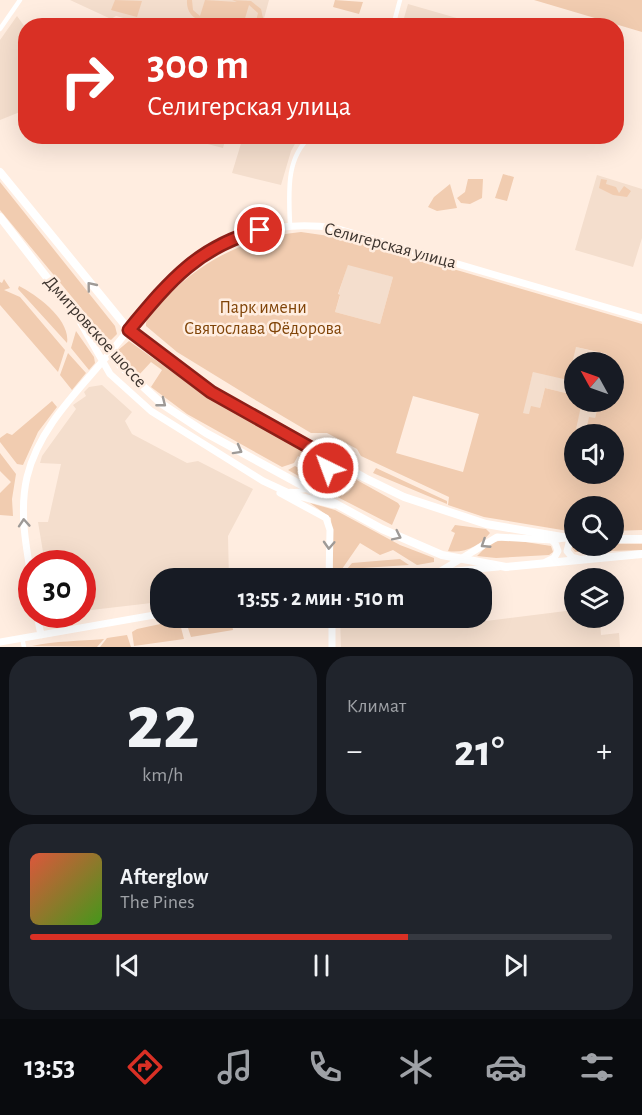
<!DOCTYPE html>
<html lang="ru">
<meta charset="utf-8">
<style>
:root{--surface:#171b24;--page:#20242c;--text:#f1f3f6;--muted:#9ea1a6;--line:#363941;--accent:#d93025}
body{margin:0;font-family:"Alegreya Sans",sans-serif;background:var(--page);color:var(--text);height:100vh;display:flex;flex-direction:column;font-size:22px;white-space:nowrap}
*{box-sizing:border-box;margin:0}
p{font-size:20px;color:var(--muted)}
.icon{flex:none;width:33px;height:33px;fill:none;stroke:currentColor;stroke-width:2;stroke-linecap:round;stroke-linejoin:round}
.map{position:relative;height:647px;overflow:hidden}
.sheet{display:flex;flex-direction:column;gap:9px;padding:9px;background:#0d0f14;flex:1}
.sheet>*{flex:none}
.banner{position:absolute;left:18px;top:18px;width:606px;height:126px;border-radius:24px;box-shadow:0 6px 24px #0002;background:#d93025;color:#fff;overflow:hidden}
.needle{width:39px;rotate:310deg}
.controls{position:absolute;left:564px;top:352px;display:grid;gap:12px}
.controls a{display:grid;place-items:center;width:60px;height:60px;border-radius:50%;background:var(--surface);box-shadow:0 6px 24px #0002;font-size:30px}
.speed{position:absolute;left:18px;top:550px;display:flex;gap:12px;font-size:30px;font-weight:700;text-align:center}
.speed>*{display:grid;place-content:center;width:78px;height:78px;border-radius:50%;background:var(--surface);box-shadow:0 6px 24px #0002;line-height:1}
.speed .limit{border:9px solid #d22;background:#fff;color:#111}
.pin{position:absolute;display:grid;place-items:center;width:51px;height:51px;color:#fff;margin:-26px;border:3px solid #fff;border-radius:50%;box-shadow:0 2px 6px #0007}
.me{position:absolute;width:66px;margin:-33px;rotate:318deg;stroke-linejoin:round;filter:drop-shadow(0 0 4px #0008)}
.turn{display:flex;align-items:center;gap:21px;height:126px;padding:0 30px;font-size:27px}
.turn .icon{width:78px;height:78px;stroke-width:2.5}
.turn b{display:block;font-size:42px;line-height:51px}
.big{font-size:45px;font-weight:700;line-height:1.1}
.sheet .card{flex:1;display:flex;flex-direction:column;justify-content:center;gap:9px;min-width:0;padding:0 21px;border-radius:24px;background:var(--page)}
.sheet .dial{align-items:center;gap:0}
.dial b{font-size:78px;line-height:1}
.song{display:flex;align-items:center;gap:18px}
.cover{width:72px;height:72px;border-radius:9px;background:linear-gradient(135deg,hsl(10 70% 55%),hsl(100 70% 35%))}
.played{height:6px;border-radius:3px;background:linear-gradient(90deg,var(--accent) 65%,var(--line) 65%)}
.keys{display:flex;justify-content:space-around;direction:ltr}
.heat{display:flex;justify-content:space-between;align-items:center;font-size:33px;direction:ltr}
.sheet .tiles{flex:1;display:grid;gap:9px;grid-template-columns:1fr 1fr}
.card:last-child{grid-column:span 2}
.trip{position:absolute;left:150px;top:568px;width:342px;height:60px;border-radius:24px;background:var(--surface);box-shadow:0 6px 24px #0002;font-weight:700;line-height:60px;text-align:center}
.tab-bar{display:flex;height:96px;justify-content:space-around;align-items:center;background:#090b0e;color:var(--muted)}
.tab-bar .icon{width:42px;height:42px}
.tab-bar .on{color:var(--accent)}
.tab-bar b{font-size:27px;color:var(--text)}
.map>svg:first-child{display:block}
.built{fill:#f4decd}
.green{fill:#f1ccb0;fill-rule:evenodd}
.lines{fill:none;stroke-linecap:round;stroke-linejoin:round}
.street{stroke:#fff;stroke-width:4.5}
.secondary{stroke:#fff;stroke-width:7}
.primary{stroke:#fff;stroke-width:8}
.oneway{stroke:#9e9a97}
.route-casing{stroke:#8d1f18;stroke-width:15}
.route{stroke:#d93025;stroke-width:10}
.labels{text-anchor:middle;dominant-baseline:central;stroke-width:5;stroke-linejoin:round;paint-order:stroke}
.street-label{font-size:18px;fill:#3e352f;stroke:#ffede0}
.park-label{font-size:18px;fill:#804408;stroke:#ffede0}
</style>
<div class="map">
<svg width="642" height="647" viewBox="0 0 642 647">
<rect width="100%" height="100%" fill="#ffede0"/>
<path class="built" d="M70,0H269L262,26L149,25L116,16L111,19Z
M408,4L481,25H402Z
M17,16L25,27V110L0,120V40Z
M181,137L226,136V137L223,148Z
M243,137H287L296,142L291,151L281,185L232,173Z
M597,175L642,189V238L633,267L575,250Z
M348,264L393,277L380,324L335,312L340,296L338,295Z
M576,347L608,355L606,363L589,360L588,363H574V395L545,388L540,408L529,414L522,413L533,372Z
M102,385L132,412L125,421L132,434L187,463L198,461L253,489L228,536L229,579H160V602L83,611L82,564H45L38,522H48L61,464L40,463L42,456L76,409L73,405L86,396L84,392L89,387Z
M582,402H599L595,418L586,431L575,429Z
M574,610V618H593L594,623L600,622L601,635L619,633L620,647H341L340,618H477L478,622Z"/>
<path class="green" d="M115,0L142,1L137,17L111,10Z
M187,0H192L193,10L200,16L205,0L237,2L232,0L251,1L261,9L263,18L261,25H255L258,13L249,5L243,25C226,26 185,28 187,0Z
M335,0L363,2L359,14L333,7Z
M534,0H642V32Z
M503,174L514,177L507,201L495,198Z
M468,179H483L482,198L470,204L461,203L457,198L465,192Z
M601,179L607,180L606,184L616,187L619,193L624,186L631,191L627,197L613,195L599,188Z
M0,182L115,326L117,334L111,340L105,337L0,210Z
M450,184L457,208L437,211L428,207L434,197Z
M301,232L350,239L642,324V530L614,531V507H574V532L484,517L448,505L449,497L361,456L357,449L327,433H311L252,398L177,352L146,326C145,317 154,311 160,304C197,263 245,237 301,232ZM348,265L393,277L380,324L335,312L340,295L338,294ZM576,347L607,354L606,363H614V402H599L595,418L589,417L586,431L576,429L582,402H574V395L545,388L540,408L531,406L529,414L523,413L533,372L568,380ZM413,396L479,414L463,472L396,453ZM574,435H614V474H574Z
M4,279L10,288L4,290L20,297L65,350L58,372L0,305V282L2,283Z
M19,286C37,295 71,320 67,343L18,289Z
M76,331L94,357L95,363L89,370L71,348Z
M129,341L207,397L321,460L324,469L321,478L309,482L288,470L295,466L302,470L300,474L306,477L311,464L298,456L294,463L282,467L187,414L151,387L162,370L151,362L138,376L118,356L117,351Z
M68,353L86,373L72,390L60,375Z
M52,401L57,407L38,432L23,465L17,464L0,442V438L7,433L12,435Z
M0,453L16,474L12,499L13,516L0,515V493L11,482L0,471Z
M330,465L398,503L400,506L392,525L318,487L329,477Z
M376,468L447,501V504L373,473Z
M310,503L335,510L400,545L434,558V562L417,565L393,550L380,555L360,543L342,569H333L331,518Z
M455,525L486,529L490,533C481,545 464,554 448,551L455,533L451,531Z
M507,539L551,546L553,552L549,555L496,558L477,556L490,543Z
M574,544H642V550L575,552L572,548Z
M400,559L409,565L347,569L352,563Z
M192,618H231L233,630L191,637L185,619Z
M179,620L184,639L134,646L132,632L137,629Z
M127,635L131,647H100L107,638Z
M104,639L97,647L32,646C56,641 79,641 104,639Z"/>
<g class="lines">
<path class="street" d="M393,26L400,0
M0,29L20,0
M290,225C289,194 285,158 311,136
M290,491C306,492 325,487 328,468L323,456
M22,638L24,647"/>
<path class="secondary" d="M79,320L110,374L151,411L263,481L291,494L334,505
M280,493L326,518L330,530L329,579
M574,540L569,543L567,551L572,557L579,559
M546,562L554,558L558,551L555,543L549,538
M439,572L497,537L552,540L564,538
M372,579L498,567
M32,581C26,547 19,511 27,477C39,426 81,388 113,349C143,313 172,269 215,247C253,228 293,222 335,228L642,318
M37,615L41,635
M332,618V647
M0,642L160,614"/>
<path class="primary" d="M0,172L129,330L211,392L365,478L404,497L486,524L574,539
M0,217L76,315L121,366L162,404L206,433L382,529L442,555L506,567L642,554
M614,539H642"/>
</g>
<defs><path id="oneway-chevron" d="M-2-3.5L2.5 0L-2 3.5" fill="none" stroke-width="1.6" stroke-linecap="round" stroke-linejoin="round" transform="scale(1.5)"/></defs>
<g class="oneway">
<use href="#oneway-chevron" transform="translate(91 286) rotate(-129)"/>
<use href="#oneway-chevron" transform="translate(162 403) rotate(38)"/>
<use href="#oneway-chevron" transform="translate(238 450) rotate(29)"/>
<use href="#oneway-chevron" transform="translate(24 523) rotate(-94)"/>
<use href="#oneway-chevron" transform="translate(397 536) rotate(26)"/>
<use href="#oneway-chevron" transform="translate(485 544) rotate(147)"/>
<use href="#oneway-chevron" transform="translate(329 545) rotate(93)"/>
</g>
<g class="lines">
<g class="route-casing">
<path id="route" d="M260,230C197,247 169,282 129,330L211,392L318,452L326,461L328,468"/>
</g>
<use href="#route" class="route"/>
</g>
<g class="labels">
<g class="street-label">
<text transform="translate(390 246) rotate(15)">Селигерская улица</text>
<text transform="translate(95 332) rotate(48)">Дмитровское шоссе</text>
</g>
<g class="park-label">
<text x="263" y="308">Парк имени<tspan x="263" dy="21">Святослава Фёдорова</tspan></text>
</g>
</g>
</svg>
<div class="controls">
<a><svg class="needle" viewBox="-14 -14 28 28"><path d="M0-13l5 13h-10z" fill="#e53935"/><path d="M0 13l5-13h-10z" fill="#9ea1a6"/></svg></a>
<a><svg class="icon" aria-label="sound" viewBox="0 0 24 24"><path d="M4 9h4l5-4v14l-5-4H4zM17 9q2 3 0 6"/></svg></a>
<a><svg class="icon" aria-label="search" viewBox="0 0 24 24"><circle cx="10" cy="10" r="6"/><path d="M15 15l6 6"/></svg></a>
<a><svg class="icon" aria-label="layers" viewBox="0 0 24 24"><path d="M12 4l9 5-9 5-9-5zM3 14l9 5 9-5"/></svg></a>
</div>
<div class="speed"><div class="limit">30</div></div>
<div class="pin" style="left:260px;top:230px;background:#d93025"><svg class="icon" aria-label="arrive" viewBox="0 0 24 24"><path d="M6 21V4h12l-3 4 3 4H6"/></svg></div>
<svg class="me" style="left:328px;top:468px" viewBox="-20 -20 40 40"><circle r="17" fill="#d93025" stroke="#fff" stroke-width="3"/><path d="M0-11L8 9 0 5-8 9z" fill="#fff"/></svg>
<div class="trip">13:55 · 2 мин · 510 m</div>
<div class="banner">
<div class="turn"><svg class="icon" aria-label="right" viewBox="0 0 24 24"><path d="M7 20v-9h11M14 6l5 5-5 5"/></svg><div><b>300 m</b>Селигерская улица</div></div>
</div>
</div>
<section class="sheet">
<div class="tiles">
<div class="card dial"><b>22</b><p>km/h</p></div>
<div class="card"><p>Климат</p>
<div class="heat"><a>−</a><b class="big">21°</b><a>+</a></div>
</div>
<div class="card">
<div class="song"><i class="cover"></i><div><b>Afterglow</b><p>The Pines</p></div></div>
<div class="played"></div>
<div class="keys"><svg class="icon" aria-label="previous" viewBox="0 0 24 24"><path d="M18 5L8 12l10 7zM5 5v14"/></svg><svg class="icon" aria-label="pause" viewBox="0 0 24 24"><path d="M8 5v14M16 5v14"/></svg><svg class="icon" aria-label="next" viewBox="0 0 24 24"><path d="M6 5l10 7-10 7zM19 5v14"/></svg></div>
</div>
</div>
</section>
<nav class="tab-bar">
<b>13:53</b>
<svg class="icon on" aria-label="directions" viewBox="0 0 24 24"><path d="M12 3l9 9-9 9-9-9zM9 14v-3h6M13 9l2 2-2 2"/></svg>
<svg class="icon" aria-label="music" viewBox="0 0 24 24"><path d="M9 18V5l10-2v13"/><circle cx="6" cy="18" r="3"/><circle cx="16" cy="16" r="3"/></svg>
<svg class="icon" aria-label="phone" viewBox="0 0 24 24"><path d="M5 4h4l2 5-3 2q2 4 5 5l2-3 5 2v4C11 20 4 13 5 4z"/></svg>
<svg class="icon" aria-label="climate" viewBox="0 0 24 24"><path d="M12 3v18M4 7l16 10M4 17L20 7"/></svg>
<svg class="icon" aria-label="car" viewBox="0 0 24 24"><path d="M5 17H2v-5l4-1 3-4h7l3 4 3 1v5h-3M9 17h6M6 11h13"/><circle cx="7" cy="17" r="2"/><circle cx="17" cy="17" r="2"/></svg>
<svg class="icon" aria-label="filters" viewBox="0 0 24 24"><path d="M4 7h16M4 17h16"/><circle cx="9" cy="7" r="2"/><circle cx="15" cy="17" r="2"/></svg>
</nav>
